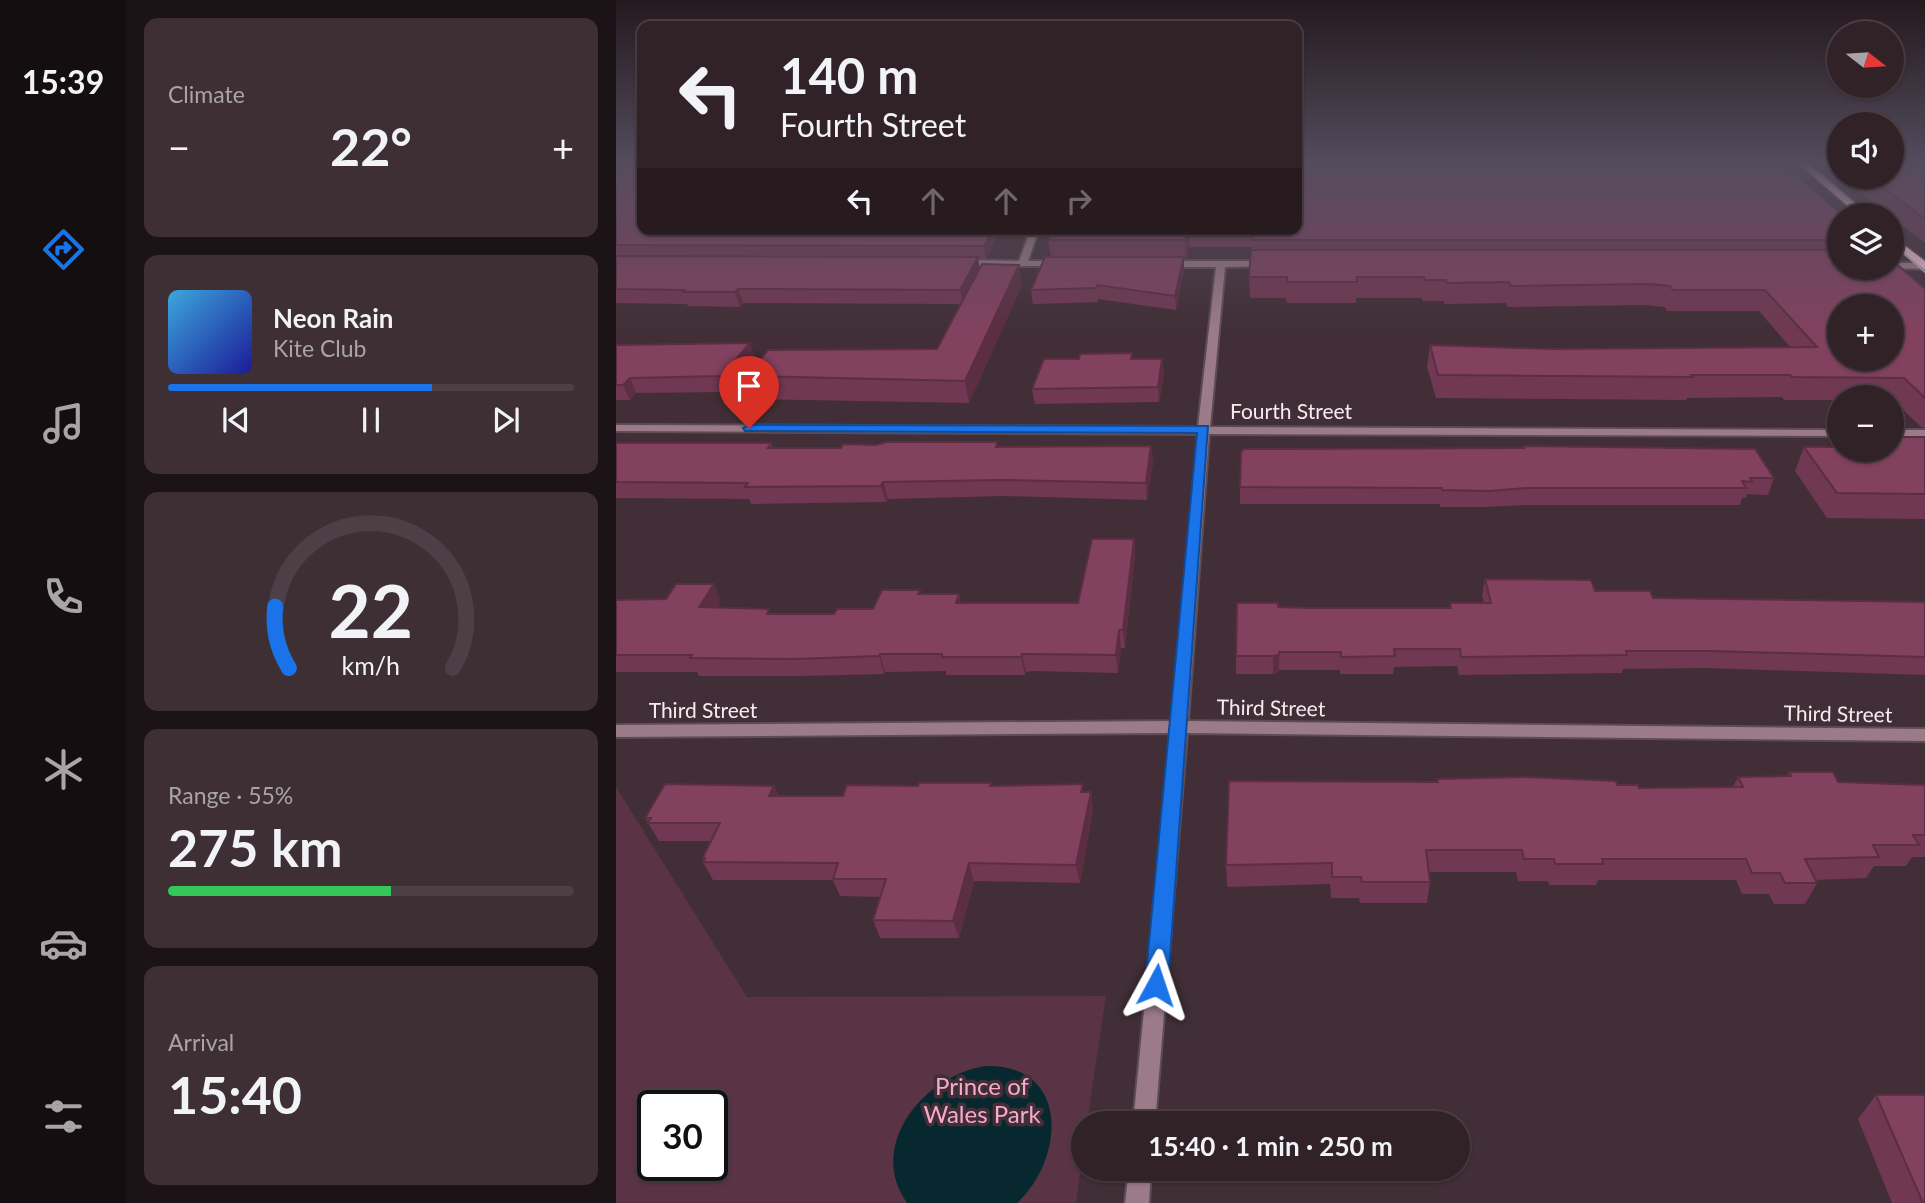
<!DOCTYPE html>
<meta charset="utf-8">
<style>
:root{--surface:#312228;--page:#3d2f34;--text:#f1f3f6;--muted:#a8a4a8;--line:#4c3f45;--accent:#1a73e8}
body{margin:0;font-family:Lato,sans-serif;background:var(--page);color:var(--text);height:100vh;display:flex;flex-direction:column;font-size:26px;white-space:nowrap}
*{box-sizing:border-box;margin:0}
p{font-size:23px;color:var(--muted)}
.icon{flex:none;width:38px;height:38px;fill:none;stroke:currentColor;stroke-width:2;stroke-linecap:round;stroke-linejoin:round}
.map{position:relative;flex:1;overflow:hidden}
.sheet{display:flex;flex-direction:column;gap:18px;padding:18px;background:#1b1316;width:490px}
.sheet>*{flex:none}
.banner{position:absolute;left:21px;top:21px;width:665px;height:214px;border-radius:14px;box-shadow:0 2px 5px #0004,0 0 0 2px var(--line);background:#312228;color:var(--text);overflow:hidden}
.needle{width:46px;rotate:107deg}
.tools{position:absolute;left:1211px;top:21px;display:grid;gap:14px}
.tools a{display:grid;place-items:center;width:77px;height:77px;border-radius:50%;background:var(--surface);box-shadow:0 2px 5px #0004,0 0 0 2px var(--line);font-size:35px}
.speed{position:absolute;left:21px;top:1090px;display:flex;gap:14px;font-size:35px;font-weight:700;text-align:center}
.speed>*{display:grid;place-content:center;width:91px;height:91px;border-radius:50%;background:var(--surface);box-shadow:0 2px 5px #0004,0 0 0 2px var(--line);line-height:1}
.speed .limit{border:4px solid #111;border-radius:10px;background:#fff;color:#111}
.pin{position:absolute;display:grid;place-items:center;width:60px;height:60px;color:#fff;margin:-72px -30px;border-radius:50% 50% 50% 0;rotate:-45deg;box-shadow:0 0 7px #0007}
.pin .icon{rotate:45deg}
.me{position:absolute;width:77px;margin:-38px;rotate:5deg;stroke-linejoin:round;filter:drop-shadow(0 0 5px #0008)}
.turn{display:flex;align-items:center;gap:24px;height:147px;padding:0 28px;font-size:32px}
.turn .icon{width:91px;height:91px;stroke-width:2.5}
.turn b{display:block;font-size:49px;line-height:60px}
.lanes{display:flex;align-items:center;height:66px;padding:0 28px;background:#0003;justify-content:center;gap:35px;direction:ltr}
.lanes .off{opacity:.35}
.big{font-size:52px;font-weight:700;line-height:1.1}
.sheet .card{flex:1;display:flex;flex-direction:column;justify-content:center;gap:10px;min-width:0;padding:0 24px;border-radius:14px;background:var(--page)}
.sheet .dial{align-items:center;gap:0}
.dial svg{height:182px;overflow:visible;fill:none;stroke:var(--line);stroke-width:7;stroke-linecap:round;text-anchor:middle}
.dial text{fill:var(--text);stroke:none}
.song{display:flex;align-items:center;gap:21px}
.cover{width:84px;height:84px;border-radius:10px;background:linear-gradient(135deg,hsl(200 70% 55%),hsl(240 70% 35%))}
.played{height:7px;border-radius:4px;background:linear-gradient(90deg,var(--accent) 65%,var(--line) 65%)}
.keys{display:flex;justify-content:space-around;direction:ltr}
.heat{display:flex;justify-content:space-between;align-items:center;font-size:38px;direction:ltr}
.charge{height:10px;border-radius:5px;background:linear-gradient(90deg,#34c759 55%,var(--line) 0)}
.trip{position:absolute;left:455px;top:1111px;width:399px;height:70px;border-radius:35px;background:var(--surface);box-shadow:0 2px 5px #0004,0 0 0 2px var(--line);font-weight:700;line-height:70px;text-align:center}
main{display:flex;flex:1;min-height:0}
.dock{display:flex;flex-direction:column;width:126px;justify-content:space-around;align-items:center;background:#140e10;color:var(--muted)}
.dock .icon{width:49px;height:49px}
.dock .selected{color:var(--accent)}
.dock b{font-size:32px;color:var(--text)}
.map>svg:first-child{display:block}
.green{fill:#5a3445;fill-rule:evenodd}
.water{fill:#08282f}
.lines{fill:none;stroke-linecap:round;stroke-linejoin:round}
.street-casing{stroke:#5e4c54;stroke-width:4}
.primary-casing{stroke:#5e4c54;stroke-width:3}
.street{fill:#9b7b88;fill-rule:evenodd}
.primary{fill:#fac6db;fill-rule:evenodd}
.tram{stroke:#beb0b6;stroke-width:2}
.wall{fill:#703852}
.shaded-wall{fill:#5b2e42}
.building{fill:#82415f;stroke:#5b2e42;stroke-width:2;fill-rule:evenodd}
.route{fill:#1a73e8;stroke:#114b97;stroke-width:2}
.labels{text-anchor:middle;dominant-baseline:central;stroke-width:7;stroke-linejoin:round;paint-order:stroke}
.street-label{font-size:21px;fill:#f7ebf0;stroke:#412e36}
.near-park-label{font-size:24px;fill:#f7a9ca;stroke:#412e36}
</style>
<main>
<nav class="dock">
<b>15:39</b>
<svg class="icon selected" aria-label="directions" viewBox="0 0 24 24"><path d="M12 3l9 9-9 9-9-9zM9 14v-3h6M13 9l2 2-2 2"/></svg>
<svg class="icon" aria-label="music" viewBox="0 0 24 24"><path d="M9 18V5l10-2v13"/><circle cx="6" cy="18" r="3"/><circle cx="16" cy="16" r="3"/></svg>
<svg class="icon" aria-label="phone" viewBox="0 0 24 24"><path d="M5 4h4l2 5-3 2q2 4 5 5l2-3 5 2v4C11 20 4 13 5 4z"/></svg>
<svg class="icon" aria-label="climate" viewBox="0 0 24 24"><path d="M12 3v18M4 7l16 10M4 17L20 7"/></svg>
<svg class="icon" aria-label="car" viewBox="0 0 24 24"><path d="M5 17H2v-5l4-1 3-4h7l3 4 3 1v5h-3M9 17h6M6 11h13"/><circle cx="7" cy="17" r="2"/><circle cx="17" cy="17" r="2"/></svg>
<svg class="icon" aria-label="filters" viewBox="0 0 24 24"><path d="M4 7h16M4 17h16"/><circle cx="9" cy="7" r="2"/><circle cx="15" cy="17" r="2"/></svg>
</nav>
<section class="sheet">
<div class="card"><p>Climate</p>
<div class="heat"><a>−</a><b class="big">22°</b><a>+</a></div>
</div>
<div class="card">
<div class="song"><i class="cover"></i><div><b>Neon Rain</b><p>Kite Club</p></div></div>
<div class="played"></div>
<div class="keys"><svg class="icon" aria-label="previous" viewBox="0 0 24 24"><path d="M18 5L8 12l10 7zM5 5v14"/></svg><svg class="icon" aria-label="pause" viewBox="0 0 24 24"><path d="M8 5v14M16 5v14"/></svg><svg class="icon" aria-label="next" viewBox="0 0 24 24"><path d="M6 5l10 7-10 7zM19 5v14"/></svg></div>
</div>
<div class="card dial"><svg viewBox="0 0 100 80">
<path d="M14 69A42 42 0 1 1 86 69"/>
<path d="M14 69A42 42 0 0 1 8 42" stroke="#1a73e8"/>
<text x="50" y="56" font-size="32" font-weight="700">22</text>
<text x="50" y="72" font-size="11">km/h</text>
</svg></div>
<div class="card"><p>Range · 55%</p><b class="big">275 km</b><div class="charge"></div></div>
<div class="card"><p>Arrival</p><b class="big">15:40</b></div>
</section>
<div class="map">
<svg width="1309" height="1203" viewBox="0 0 1309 1203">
<rect width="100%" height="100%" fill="#412e36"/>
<path class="green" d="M0,787L131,997L490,996L471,1123L467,1124V1152L460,1203H0ZM37,1106H96V1166H37Z"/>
<path class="water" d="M371,1066C455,1065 448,1160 401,1203H291C249,1144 311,1073 371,1066Z"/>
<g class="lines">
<g class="street-casing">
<path id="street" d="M415,229H423L412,261H443L447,264L446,266H344L340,263L344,260L403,261Z
M653,261L656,262V266L609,267L594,427L1223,430V436L593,434L572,721L1309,729V741L571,733L539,1124H517L555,733L0,737V725L557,721L582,434L0,431V425L582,427L600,267H551L547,264L551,261Z
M1276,263H1309V269L1273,268H1276Z
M1276,430H1309V436H1276Z
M513,1169H535L533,1203H509Z"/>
</g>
<g class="primary-casing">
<path id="primary" d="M1183,164H1192L1253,215H1242Z
M1276,236L1309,261V270L1276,244Z"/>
</g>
<use href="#street" class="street"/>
<use href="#primary" class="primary"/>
<path class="tram" d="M1192,164L1252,215
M1276,243L1309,272"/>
</g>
<path class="wall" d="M0,164L386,229L370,259H362L364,268L406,285L353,403L139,399L131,376L321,349L345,304L127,303L124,307L72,306L71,304L0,303Z
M1208,164H1223V176Z
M1309,164V243L1276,217V215H1274L1225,177H1276Z
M1223,215V268L1309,289V428L1305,427L1278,401H1276V397H1223V400H1168L1166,397L1071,398L1070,400L820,398L811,367L814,345L935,349L1174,347L1143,311H1051L1049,307L1028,305L892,307L890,303L828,304V301H806V298H740V303H671L670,298H634L633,277L636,247H574L570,260H568V271L560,310L482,299V302L417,304L415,290L435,257L432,240L437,229H681Z
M0,345L139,358L112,392L20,393L14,400H0Z
M516,359H546L548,374L543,402L419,404L416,389Z
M1309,437V519L1211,518L1179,471L1188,447L1276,450Z
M0,443H155L157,448L535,446L537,462L531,500L388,496L272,499L270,502L135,504L133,499L0,498Z
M907,446L1158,478L1152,495L1131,494L1130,498H1126L1124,505H908L871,507H824V504H624V487L907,448Z
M518,539L519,555L509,648H505L502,673L416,671L410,672L409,675H330V671L269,672L268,674L185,676H83L81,672H0V600L105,601L101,608L155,614H218L257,609L304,590L305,594H343L345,603H462Z
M869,579L1037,598L1309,602V675L1089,668L1007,669L1006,673L843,675L841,666L778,667L777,674H724V670H663V672L657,674H620V656L662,607L834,608V603H868L866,596Z
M1173,772L1222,782L1309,785V857H1296L1290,866H1258L1250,878L1199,880L1201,883L1189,904H1158L1153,894H1126L1120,880H982L980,885H933L932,881H902L900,872H813L814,882L811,903H744L743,898H715L714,884L611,887L610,865L821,782V779L1001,785L1023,788L1117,787L1122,777L1171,776Z
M158,786L163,796H227L376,786L475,792L477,810L464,883L358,881L343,938H264L257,920L265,897L224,896L217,880H97L87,862L88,860L87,857L95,841H43L29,818Z
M1260,1095L1309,1203H1276L1242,1119Z"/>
<path class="shaded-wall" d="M377,229H386L370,259L368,246Z
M573,229L574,247L570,260L569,240Z
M362,257L364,270L347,304L344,290Z
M568,257V271L560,310L559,296Z
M403,265L406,285L353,403L349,381Z
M122,289L127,303L124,307L119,292Z
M134,343L139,358L112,392L106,376Z
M546,359L548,374L543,402L542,387Z
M14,378L20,393L14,400L7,385Z
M535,446L537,462L531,500L530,483Z
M267,482L272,499L270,502L265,486Z
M518,539L519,555L509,648L507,630Z
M98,584L105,601L91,624L83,607Z
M343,594L347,612L340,603Z
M503,630L505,648L502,673L500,655Z
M264,654L269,672L268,674L263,656Z
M406,654L410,672L409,675L405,657Z
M663,655V672L657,674V656Z
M158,786L166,803L153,796Z
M475,792L477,810L464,883L460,865Z
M353,863L358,881L343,938L337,921Z"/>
<path class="building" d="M0,164H26V229H377L368,246L0,245Z
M681,164H1168L1226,215H1223V240H635L636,229H681Z
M1276,164H1309V219L1253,177H1276Z
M437,229H573L569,240H432Z
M635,250H1223V268H1276V260L1309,289V398L1288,378L1176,377L1174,375H1075L1077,377L822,375L814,345L935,349L1201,347L1149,290H1057L1054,286L1033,284L895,286L893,282L831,283L830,280H808V277H741V282H671V277H633ZM1223,306H1276V359H1223Z
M0,256L362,257L344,290L122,289L119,292H67L69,290L0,289Z
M429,257H568L559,296L481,285L480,288L415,290Z
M366,264L403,265L349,381L131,376L152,350L321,349Z
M134,343L106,376L14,378L7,385H0V345Z
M516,353L515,359H546L542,387L416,389L428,359H463L464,354Z
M1276,437H1309V494L1221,493L1188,447H1223V450H1276Z
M271,442H381L380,447L535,446L530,483L385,480L267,482L265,486L129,487L132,483L0,482V443H155L152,448H225L227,444L260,445Z
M907,446L1139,449L1158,478H1134L1136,482L1126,481L1130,488H911L874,491L826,490V488L624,487L625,452L628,449L908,448Z
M476,539H518L507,630H503L500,655L412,654H406L405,657H326V654H264L263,656L178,659L74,658L76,655H0V600L50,599L60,584H98L83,607L153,609L151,614H218L221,609H257L266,590H304L302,594H343L340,603H462Z
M869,579L975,580L979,591H1034L1037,598L1309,602V657L1096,651H1010L1011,655L845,657L844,649H778L779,656L725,657V652H663V655L657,656H620L621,603H662V607L692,608H835L834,603H875Z
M1173,772H1217L1222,782L1309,785V835H1297L1303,845H1257L1263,857L1189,859L1201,883H1169L1164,873H1136L1130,859H986L987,864H939L938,859H908L906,850H810L814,882H746L745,877H716V863L610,865L613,781L822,782L821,779L910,777L1000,781L1001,785H1022L1023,788L1127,787L1122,777L1175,776Z
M303,783H375L374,786L467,784L465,792H475L460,865L353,863L337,921L257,920L270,879H217L222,863L87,862L89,858L87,857L104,823H32L35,818H29L49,784L158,786L153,796H227L231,785L302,786Z
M1260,1095H1309V1203H1307Z"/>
<linearGradient id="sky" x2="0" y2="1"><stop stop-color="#24191e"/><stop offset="0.49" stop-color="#544c5d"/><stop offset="1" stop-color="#544c5d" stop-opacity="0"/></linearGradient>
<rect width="1309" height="332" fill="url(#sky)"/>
<path class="route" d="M133,425L592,426L552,985L548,992L540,995L532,992L529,985L581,433L129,431L127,428Z"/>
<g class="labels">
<g class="street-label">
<text x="675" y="410">Fourth Street</text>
<text transform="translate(655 707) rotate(1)">Third Street</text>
<text x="87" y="709">Third Street</text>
<text transform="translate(1222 713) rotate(1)">Third Street</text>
</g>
<g class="near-park-label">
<text x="366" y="1085">Prince of<tspan x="366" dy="28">Wales Park</tspan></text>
</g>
</g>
</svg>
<div class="tools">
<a><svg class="needle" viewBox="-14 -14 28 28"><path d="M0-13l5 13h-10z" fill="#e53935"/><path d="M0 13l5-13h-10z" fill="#a8a4a8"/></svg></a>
<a><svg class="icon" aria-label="sound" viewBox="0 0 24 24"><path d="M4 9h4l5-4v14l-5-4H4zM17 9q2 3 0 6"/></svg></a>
<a><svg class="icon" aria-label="layers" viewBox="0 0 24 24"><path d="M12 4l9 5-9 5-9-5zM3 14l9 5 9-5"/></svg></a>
<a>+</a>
<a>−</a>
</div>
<div class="speed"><div class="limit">30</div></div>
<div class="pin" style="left:133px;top:428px;background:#d93025"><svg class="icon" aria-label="arrive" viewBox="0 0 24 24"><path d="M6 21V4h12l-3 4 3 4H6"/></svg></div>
<svg class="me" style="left:540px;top:985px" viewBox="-20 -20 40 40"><path d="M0-17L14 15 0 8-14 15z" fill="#1a73e8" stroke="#fff" stroke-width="4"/></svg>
<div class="trip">15:40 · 1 min · 250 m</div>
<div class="banner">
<div class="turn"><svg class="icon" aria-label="left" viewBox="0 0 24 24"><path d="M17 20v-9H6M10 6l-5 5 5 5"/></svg><div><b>140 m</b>Fourth Street</div></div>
<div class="lanes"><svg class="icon" aria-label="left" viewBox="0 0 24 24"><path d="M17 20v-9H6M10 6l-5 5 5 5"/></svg><svg class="icon off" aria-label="ahead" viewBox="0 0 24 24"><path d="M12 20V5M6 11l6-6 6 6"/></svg><svg class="icon off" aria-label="ahead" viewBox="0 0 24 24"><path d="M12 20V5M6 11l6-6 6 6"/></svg><svg class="icon off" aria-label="right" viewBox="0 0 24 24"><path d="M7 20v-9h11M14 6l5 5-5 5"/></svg></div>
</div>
</div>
</main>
